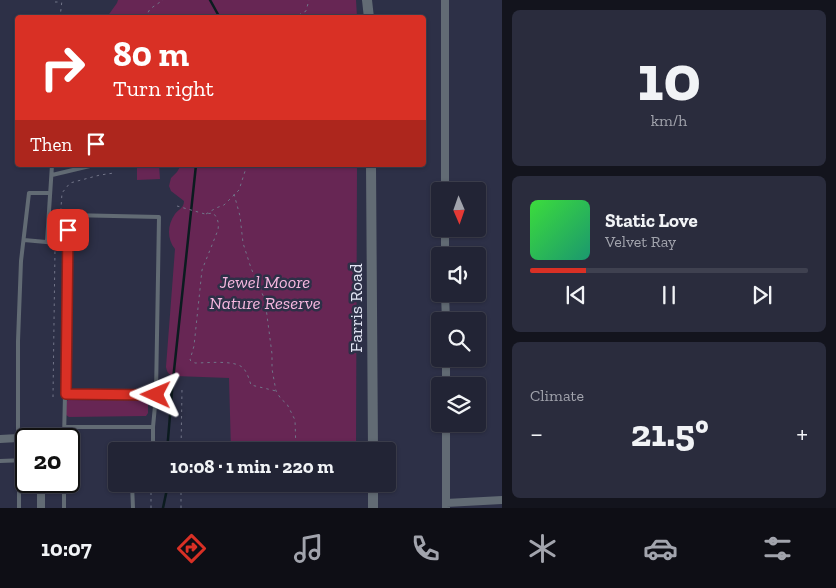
<!DOCTYPE html>
<meta charset="utf-8">
<style>
:root{--surface:#222435;--page:#2a2c3d;--text:#f1f3f6;--muted:#a2a4ad;--line:#3f4150;--accent:#d93025}
body{margin:0;font-family:"Zilla Slab",serif;background:var(--page);color:var(--text);height:100vh;display:flex;flex-direction:column;font-size:19px;white-space:nowrap}
*{box-sizing:border-box;margin:0}
p{font-size:16px;color:var(--muted)}
.icon{flex:none;width:28px;height:28px;fill:none;stroke:currentColor;stroke-width:2;stroke-linecap:round;stroke-linejoin:round}
.map{position:relative;flex:1;overflow:hidden}
.panel{display:flex;flex-direction:column;gap:10px;padding:10px;background:#13141d;width:334px}
.panel>*{flex:none}
.banner{position:absolute;left:15px;top:15px;width:411px;height:152px;border-radius:5px;box-shadow:0 1px 4px #0004,0 0 0 1px var(--line);background:#d93025;color:#fff;overflow:hidden}
.needle{width:32px;rotate:178deg}
.buttons{position:absolute;left:431px;top:182px;display:grid;gap:10px}
.buttons a{display:grid;place-items:center;width:55px;height:55px;border-radius:5px;background:var(--surface);box-shadow:0 1px 4px #0004,0 0 0 1px var(--line);font-size:25px}
.speed{position:absolute;left:15px;top:428px;display:flex;gap:10px;font-size:25px;font-weight:700;text-align:center}
.speed>*{display:grid;place-content:center;width:65px;height:65px;border-radius:50%;background:var(--surface);box-shadow:0 1px 4px #0004,0 0 0 1px var(--line);line-height:1}
.speed .limit{border:2px solid #111;border-radius:8px;background:#fff;color:#111}
.pin{position:absolute;display:grid;place-items:center;width:42px;height:42px;color:#fff;margin:-21px;border-radius:10px;box-shadow:0 2px 8px #0006}
.me{position:absolute;width:55px;margin:-28px;rotate:271deg;stroke-linejoin:round;filter:drop-shadow(0 0 4px #0008)}
.turn{display:flex;align-items:center;gap:18px;height:105px;padding:0 15px;font-size:22px}
.turn .icon{width:65px;height:65px;stroke-width:2.5}
.turn b{display:block;font-size:35px;line-height:42px}
.then{display:flex;align-items:center;height:48px;padding:0 15px;background:#0003;gap:10px;font-size:19px}
.big{font-size:38px;font-weight:700;line-height:1.1}
.panel .widget{flex:1;display:flex;flex-direction:column;justify-content:center;gap:8px;min-width:0;padding:0 18px;border-radius:8px;background:var(--page)}
.panel .dial{align-items:center;gap:0}
.dial b{font-size:65px;line-height:1}
.song{display:flex;align-items:center;gap:15px}
.cover{width:60px;height:60px;border-radius:8px;background:linear-gradient(135deg,hsl(120 70% 55%),hsl(160 70% 35%))}
.played{height:5px;border-radius:2px;background:linear-gradient(90deg,var(--accent) 20%,var(--line) 20%)}
.keys{display:flex;justify-content:space-around;direction:ltr}
.heat{display:flex;justify-content:space-between;align-items:center;font-size:28px;direction:ltr}
.trip{position:absolute;left:108px;top:442px;width:288px;height:50px;border-radius:5px;background:var(--surface);box-shadow:0 1px 4px #0004,0 0 0 1px var(--line);font-weight:700;line-height:50px;text-align:center}
.tab-bar{display:flex;height:80px;justify-content:space-around;align-items:center;background:#0e0e15;color:var(--muted)}
.tab-bar .icon{width:35px;height:35px}
.tab-bar .on{color:var(--accent)}
.tab-bar b{font-size:22px;color:var(--text)}
main{display:flex;flex:1;min-height:0}
.map>svg:first-child{display:block}
.green{fill:#672654}
.lines{fill:none;stroke-linecap:round;stroke-linejoin:round}
.stream{stroke:#0b1b1f;stroke-width:2.5}
.path{stroke:#717488;stroke-width:1;stroke-dasharray:2.5 4;stroke-linecap:butt}
.service{stroke:#626b74;stroke-width:4}
.minor{stroke:#626b74;stroke-width:8}
.tertiary{stroke:#626b74;stroke-width:10}
.route-casing{stroke:#8d1f18;stroke-width:12}
.route{stroke:#d93025;stroke-width:9}
.labels{text-anchor:middle;dominant-baseline:central;stroke-width:5;stroke-linejoin:round;paint-order:stroke}
.park-label{font-size:18px;font-style:italic;fill:#f6b7df;stroke:#2d3047}
.street-label{font-size:18px;fill:#e2e5f4;stroke:#2d3047}
</style>
<main>
<div class="map">
<svg width="503" height="508" viewBox="0 0 503 508">
<rect width="100%" height="100%" fill="#2d3047"/>
<path class="green" d="M118,0H356L357,17H107L117,3Z
M137,165H159L160,179L137,180Z
M181,165H357L356,451H231L229,378L175,376C170,376 167,373 166,367L175,249C167,239 167,225 175,214C179,209 184,208 184,201L171,191L169,186L171,178L177,172Z
M68,400L147,401L148,402V413L146,416L69,417L66,415V402Z"/>
<g class="lines">
<path class="stream" d="M210,0L220,18
M167,451L173,380L196,165
M163,508L167,489V484"/>
<path class="path" d="M55,2H61
M60,18L62,0
M145,18L150,9L163,0
M293,18L306,11L309,0
M234,194L240,216L243,243L251,268L265,300L272,354V369L276,391L281,399L287,404L295,420L296,451
M177,206L205,214L213,213C218,218 219,223 218,230L202,270L194,346L190,360L191,361L195,363C207,363 233,360 242,367C247,371 249,379 251,385L276,391
M206,214L216,208L224,205L239,190L247,165
M59,237L62,193L70,183L100,175L114,173
M53,397L55,249
M181,451L182,389
M151,508V484
M181,508V484"/>
<path class="service" d="M52,175L94,165
M24,240L68,244
M47,242L52,165
M66,394L156,395
M65,427H153
M18,438V341L21,261L29,193H50
M64,439L69,215L159,217L156,395L153,427V451
M0,461L26,460
M19,461V508
M64,481V508
M132,484L133,508"/>
<path class="minor" d="M445,0V191
M445,229V256
M445,294L446,321
M446,359V386
M446,424V508
M0,439L18,438L30,439
M41,481V508
M446,503L503,500"/>
<path class="tertiary" d="M367,0L369,18
M371,165L373,451
M373,484V508"/>
</g>
<g class="lines">
<g class="route-casing">
<path id="route" d="M68,230L66,394L156,395"/>
</g>
<use href="#route" class="route"/>
</g>
<g class="labels">
<g class="park-label">
<text x="265" y="282">Jewel Moore<tspan x="265" dy="21">Nature Reserve</tspan></text>
</g>
<g class="street-label">
<text transform="translate(356 308) rotate(-90)">Farris Road</text>
</g>
</g>
</svg>
<div class="buttons">
<a><svg class="needle" viewBox="-14 -14 28 28"><path d="M0-13l5 13h-10z" fill="#e53935"/><path d="M0 13l5-13h-10z" fill="#a2a4ad"/></svg></a>
<a><svg class="icon" aria-label="sound" viewBox="0 0 24 24"><path d="M4 9h4l5-4v14l-5-4H4zM17 9q2 3 0 6"/></svg></a>
<a><svg class="icon" aria-label="search" viewBox="0 0 24 24"><circle cx="10" cy="10" r="6"/><path d="M15 15l6 6"/></svg></a>
<a><svg class="icon" aria-label="layers" viewBox="0 0 24 24"><path d="M12 4l9 5-9 5-9-5zM3 14l9 5 9-5"/></svg></a>
</div>
<div class="speed"><div class="limit">20</div></div>
<div class="pin" style="left:68px;top:230px;background:#d93025"><svg class="icon" aria-label="arrive" viewBox="0 0 24 24"><path d="M6 21V4h12l-3 4 3 4H6"/></svg></div>
<svg class="me" style="left:156px;top:395px" viewBox="-20 -20 40 40"><path d="M0-17L14 15 0 8-14 15z" fill="#d93025" stroke="#fff" stroke-width="4"/></svg>
<div class="trip">10:08 · 1 min · 220 m</div>
<div class="banner">
<div class="turn"><svg class="icon" aria-label="right" viewBox="0 0 24 24"><path d="M7 20v-9h11M14 6l5 5-5 5"/></svg><div><b>80 m</b>Turn right</div></div>
<div class="then">Then<svg class="icon" aria-label="arrive" viewBox="0 0 24 24"><path d="M6 21V4h12l-3 4 3 4H6"/></svg></div>
</div>
</div>
<section class="panel">
<div class="widget dial"><b>10</b><p>km/h</p></div>
<div class="widget">
<div class="song"><i class="cover"></i><div><b>Static Love</b><p>Velvet Ray</p></div></div>
<div class="played"></div>
<div class="keys"><svg class="icon" aria-label="previous" viewBox="0 0 24 24"><path d="M18 5L8 12l10 7zM5 5v14"/></svg><svg class="icon" aria-label="pause" viewBox="0 0 24 24"><path d="M8 5v14M16 5v14"/></svg><svg class="icon" aria-label="next" viewBox="0 0 24 24"><path d="M6 5l10 7-10 7zM19 5v14"/></svg></div>
</div>
<div class="widget"><p>Climate</p>
<div class="heat"><a>−</a><b class="big">21.5°</b><a>+</a></div>
</div>
</section>
</main>
<nav class="tab-bar">
<b>10:07</b>
<svg class="icon on" aria-label="directions" viewBox="0 0 24 24"><path d="M12 3l9 9-9 9-9-9zM9 14v-3h6M13 9l2 2-2 2"/></svg>
<svg class="icon" aria-label="music" viewBox="0 0 24 24"><path d="M9 18V5l10-2v13"/><circle cx="6" cy="18" r="3"/><circle cx="16" cy="16" r="3"/></svg>
<svg class="icon" aria-label="phone" viewBox="0 0 24 24"><path d="M5 4h4l2 5-3 2q2 4 5 5l2-3 5 2v4C11 20 4 13 5 4z"/></svg>
<svg class="icon" aria-label="climate" viewBox="0 0 24 24"><path d="M12 3v18M4 7l16 10M4 17L20 7"/></svg>
<svg class="icon" aria-label="car" viewBox="0 0 24 24"><path d="M5 17H2v-5l4-1 3-4h7l3 4 3 1v5h-3M9 17h6M6 11h13"/><circle cx="7" cy="17" r="2"/><circle cx="17" cy="17" r="2"/></svg>
<svg class="icon" aria-label="filters" viewBox="0 0 24 24"><path d="M4 7h16M4 17h16"/><circle cx="9" cy="7" r="2"/><circle cx="15" cy="17" r="2"/></svg>
</nav>
